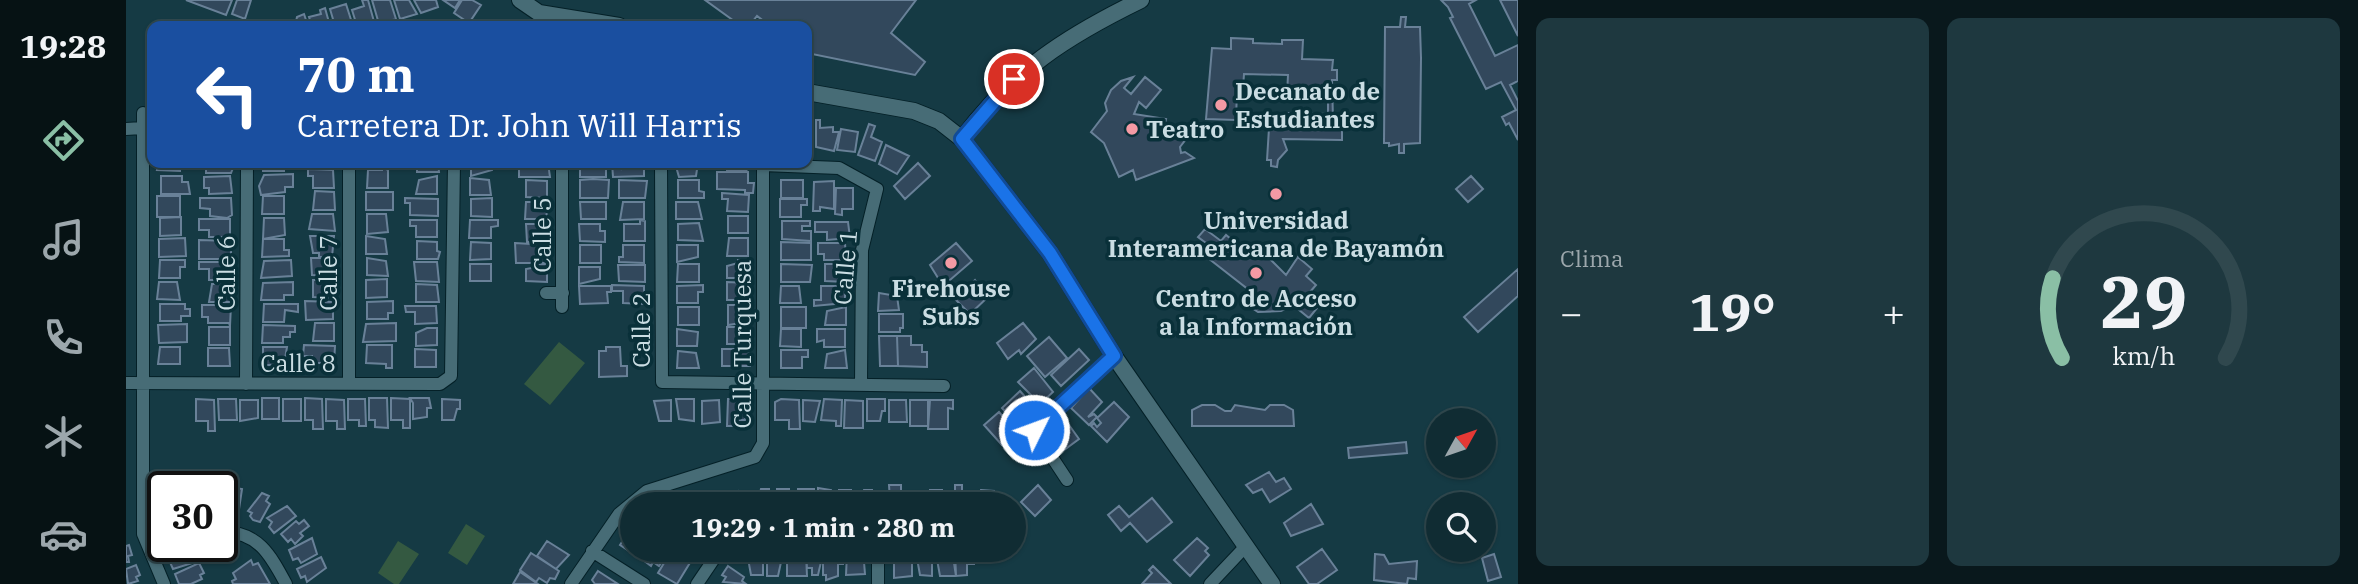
<!DOCTYPE html>
<html lang="es">
<meta charset="utf-8">
<style>
:root{--surface:#102c33;--page:#1e383f;--text:#f1f3f6;--muted:#9ca7ac;--line:#30484e;--accent:#8abfa5}
body{margin:0;font-family:"IBM Plex Serif",serif;background:var(--page);color:var(--text);height:100vh;display:flex;flex-direction:column;font-size:26px;white-space:nowrap}
*{box-sizing:border-box;margin:0}
p{font-size:23px;color:var(--muted)}
.icon{flex:none;width:38px;height:38px;fill:none;stroke:currentColor;stroke-width:2;stroke-linecap:round;stroke-linejoin:round}
.map{position:relative;flex:1;overflow:hidden}
.drawer{display:flex;flex-direction:column;gap:18px;padding:18px;background:#09181c;width:840px}
.drawer>*{flex:none}
.guide{position:absolute;left:21px;top:21px;width:665px;height:147px;border-radius:14px;box-shadow:0 2px 5px #0004,0 0 0 2px var(--line);background:#1a4fa0;color:#fff;overflow:hidden}
.needle{width:46px;rotate:50deg}
.buttons{position:absolute;left:1300px;top:408px;display:grid;gap:14px}
.buttons a{display:grid;place-items:center;width:70px;height:70px;border-radius:50%;background:var(--surface);box-shadow:0 2px 5px #0004,0 0 0 2px var(--line);font-size:35px}
.speed{position:absolute;left:21px;top:471px;display:flex;gap:14px;font-size:35px;font-weight:700;text-align:center}
.speed>*{display:grid;place-content:center;width:91px;height:91px;border-radius:50%;background:var(--surface);box-shadow:0 2px 5px #0004,0 0 0 2px var(--line);line-height:1}
.speed .limit{border:4px solid #111;border-radius:10px;background:#fff;color:#111}
.pin{position:absolute;display:grid;place-items:center;width:60px;height:60px;color:#fff;margin:-30px;border:4px solid #fff;border-radius:50%;box-shadow:0 2px 7px #0007}
.me{position:absolute;width:77px;margin:-38px;rotate:48deg;stroke-linejoin:round;filter:drop-shadow(0 0 5px #0008)}
.turn{display:flex;align-items:center;gap:24px;height:147px;padding:0 35px;font-size:32px}
.turn .icon{width:91px;height:91px;stroke-width:2.5}
.turn b{display:block;font-size:49px;line-height:60px}
.big{font-size:52px;font-weight:700;line-height:1.1}
.drawer .widget{flex:1;display:flex;flex-direction:column;justify-content:center;gap:10px;min-width:0;padding:0 24px;border-radius:14px;background:var(--page)}
.drawer .dial{align-items:center;gap:0}
.dial svg{height:182px;overflow:visible;fill:none;stroke:var(--line);stroke-width:7;stroke-linecap:round;text-anchor:middle}
.dial text{fill:var(--text);stroke:none}
.heat{display:flex;justify-content:space-between;align-items:center;font-size:38px;direction:ltr}
.drawer .tiles{flex:1;display:grid;gap:18px;grid-template-columns:repeat(2,1fr)}
.trip{position:absolute;left:494px;top:492px;width:406px;height:70px;border-radius:35px;background:var(--surface);box-shadow:0 2px 5px #0004,0 0 0 2px var(--line);font-weight:700;line-height:70px;text-align:center}
main{display:flex;flex:1;min-height:0}
.dock{display:flex;flex-direction:column;width:126px;justify-content:space-around;align-items:center;background:#061214;color:var(--muted)}
.dock .icon{width:49px;height:49px}
.dock .current{color:var(--accent)}
.dock b{font-size:32px;color:var(--text)}
.map>svg:first-child{display:block}
.green{fill:#345941}
.building{fill:#32485c;stroke:#698198;stroke-width:2}
.lines{fill:none;stroke-linecap:round;stroke-linejoin:round}
.minor-casing{stroke:#042027;stroke-width:14}
.tertiary-casing{stroke:#042027;stroke-width:18}
.minor{stroke:#476c76;stroke-width:12}
.tertiary{stroke:#476c76;stroke-width:16}
.route-casing{stroke:#114b97;stroke-width:18}
.route{stroke:#1a73e8;stroke-width:12}
.poi-dot{fill:#f49aa4;stroke:#093039;stroke-width:2.5}
.labels{text-anchor:middle;dominant-baseline:central;stroke-width:7;stroke-linejoin:round;paint-order:stroke}
.poi-label{font-size:24px;font-weight:bold;fill:#cadde3;stroke:#093039}
.street-label{font-size:24px;fill:#cadde3;stroke:#093039}
</style>
<main>
<nav class="dock">
<b>19:28</b>
<svg class="icon current" aria-label="directions" viewBox="0 0 24 24"><path d="M12 3l9 9-9 9-9-9zM9 14v-3h6M13 9l2 2-2 2"/></svg>
<svg class="icon" aria-label="music" viewBox="0 0 24 24"><path d="M9 18V5l10-2v13"/><circle cx="6" cy="18" r="3"/><circle cx="16" cy="16" r="3"/></svg>
<svg class="icon" aria-label="phone" viewBox="0 0 24 24"><path d="M5 4h4l2 5-3 2q2 4 5 5l2-3 5 2v4C11 20 4 13 5 4z"/></svg>
<svg class="icon" aria-label="climate" viewBox="0 0 24 24"><path d="M12 3v18M4 7l16 10M4 17L20 7"/></svg>
<svg class="icon" aria-label="car" viewBox="0 0 24 24"><path d="M5 17H2v-5l4-1 3-4h7l3 4 3 1v5h-3M9 17h6M6 11h13"/><circle cx="7" cy="17" r="2"/><circle cx="17" cy="17" r="2"/></svg>
</nav>
<div class="map">
<svg width="1392" height="584" viewBox="0 0 1392 584">
<rect width="100%" height="100%" fill="#153a44"/>
<path class="green" d="M433,342L459,363L424,405L398,384Z
M340,524L359,536L341,565L322,553Z
M272,541L293,554L273,584H268L252,573Z"/>
<path class="building" d="M60,0H106L100,15Z
M111,0H125L119,19L106,14Z
M236,0H242L249,25L231,26L226,10L238,6Z
M246,0H264L270,19L253,24Z
M268,0H283L291,14L274,19Z
M288,0H310L312,7L295,13Z
M317,0H334L329,8Z
M336,0H346L355,5L343,23L328,13Z
M579,0H790L765,33L799,62L789,75L681,53V26H644L631,16L623,26H615Z
M1315,0H1350L1343,4L1369,56L1392,45V81L1384,85L1392,101V140L1383,123L1380,125L1376,117L1390,110L1375,82L1360,89L1324,18L1327,17L1322,7Z
M1374,0H1392V36Z
M220,4L227,26H209L204,9Z
M199,8L204,26H186L183,17L195,14L194,10Z
M178,14L182,26H169L171,17Z
M1275,17H1280L1279,27H1294L1295,58L1294,143L1278,144V153H1273V144L1263,146V143H1258L1259,27H1274Z
M1105,38L1127,39V43L1156,44V40H1177L1176,59L1207,60L1206,70H1211V80H1206L1207,120H1216V140L1157,139L1161,150L1152,160L1151,167L1145,166V160H1141L1143,128H1154V122H1160L1161,113L1202,114V96L1161,95L1162,75L1118,74L1117,89L1111,90L1110,120L1080,119L1086,48L1105,49Z
M1007,77L998,88L1005,94L1019,77L1035,90L1020,108L1013,102L1008,114L1040,119L1038,127L1064,134L1054,147L1055,153L1059,152L1068,158L1010,180L1007,170L993,177L978,143L965,132L981,111L979,103L985,90L995,81Z
M690,120H694V128L707,127V132H713L708,151L690,147Z
M743,124L749,126L745,137L756,142L749,161L732,155Z
M681,127H686V148H681Z
M715,129L732,132L729,152L711,150Z
M760,145L783,156L771,174L753,164Z
M54,163V171L31,170L33,163Z
M80,163H105L107,168L105,173H80Z
M158,163V171H137V163Z
M187,163H209V166H187Z
M240,163H261V166H240Z
M291,163H312L313,172H291Z
M345,163H366V170L345,176Z
M393,163H422L424,177H393Z
M454,163H475V166H480V177H454Z
M486,163H495V170L497,163H518V176L487,177Z
M549,163H572L570,176L553,177Z
M601,163H622V168L620,171H601Z
M792,163L804,176L779,199L768,186Z
M256,167L262,170V188H241L242,170H256Z
M182,169L207,170L208,188H187V176H182Z
M591,172H622V183H628L627,193H619V190L591,189Z
M167,174V187H159V192L135,195L133,186L138,175Z
M35,176H56V182H62L64,194H35Z
M104,176L106,193L83,194V188H78V177Z
M311,176V194H290L293,180Z
M1345,176L1357,189L1342,202L1330,189Z
M344,178L363,180L365,195H344Z
M467,179L483,180L482,198H454V180Z
M400,180L421,181V198L400,197Z
M493,180L521,181L519,198H493Z
M552,180H573V191L578,192V198H552Z
M655,180H677V198H655Z
M708,181V209L694,207V211H687L688,182Z
M710,188H727V209H716V215L709,214Z
M189,191L208,192L209,210H187Z
M240,192H267V210H240Z
M596,193L623,195L622,212L601,211L602,199H596Z
M31,196H54V217H31Z
M137,196H158V214H136Z
M74,198H105L106,215L101,218L84,216V209L74,208Z
M279,198L312,199V216L284,215V203H279Z
M366,198V217L345,216V199Z
M654,199H681V205H675V217H654Z
M400,202H422L420,219H399Z
M454,202H480V219H455Z
M497,202H518V219L494,220Z
M550,202H572L576,219H550Z
M186,214H207L209,231L183,229Z
M241,214H260L262,232L241,234Z
M602,216H622V233H602Z
M55,217V235L34,236V218Z
M138,218H158L159,235L137,239Z
M73,219H104V237H83V230H73Z
M284,220H311V237H290V226H284Z
M344,220H372V226L365,227V238H343Z
M514,220L519,221V241H498V224H514Z
M656,221H684V226H676V231H685V241L656,239Z
M689,222H722L724,238L701,240V232H689Z
M573,223L577,241L552,240V224Z
M400,224H423L421,241L401,242Z
M453,224H474V231H479V242L454,241Z
M1079,229L1095,241L1100,235L1116,248L1119,244L1135,256L1138,253L1160,275L1172,257L1186,269L1180,276L1190,285L1184,292L1196,302L1183,318L1167,305L1155,311L1132,312L1120,304L1128,294L1082,258L1088,249L1072,237Z
M184,236H208L206,257H193V253H187Z
M240,236L259,239L261,254H240Z
M59,238L60,256L33,257V239Z
M603,238H622V256H601Z
M137,239H158V250H163V256L136,257Z
M73,240L105,241V259H73Z
M291,241L311,242V251L314,252L312,259H291Z
M345,242L365,243V259L344,260Z
M655,242L685,243V260H655Z
M389,243L421,245L420,263H390Z
M692,243H719L720,260H698V254H692Z
M830,243L846,261L817,286L804,265Z
M454,245H475V263H454Z
M497,245H518V263L493,262V257H497Z
M551,245H572V257L551,262Z
M185,258H208V276L186,275Z
M241,258L260,261L262,276L241,275Z
M34,260H59V267H54V278H33Z
M165,260L166,276L135,278L138,261Z
M612,260H622V278H601V266L612,263Z
M73,262H104V280H83V269H73Z
M288,262H311L313,282L290,281Z
M344,264H365V281H344Z
M411,264H421V282L400,281V269L411,267Z
M552,264H573V282H551Z
M655,264L686,265L684,282H655Z
M699,264H720V282L699,281Z
M492,265H519V282L493,281Z
M453,267H474V279L453,284Z
M1392,269V296L1352,332L1338,317Z
M261,279V297L240,298V280Z
M187,280H207L208,298L187,297Z
M849,280L862,297L844,314L829,299Z
M33,282H51L54,300L31,299Z
M167,282V295H158V300H135L137,283Z
M601,282L621,283L622,300H601Z
M86,284H105V302H83Z
M290,284L311,285L313,302H290Z
M486,285L518,286V304L497,303V291H486Z
M577,285V292H572V303H551V286Z
M453,286H485V292H481L482,303L454,304Z
M655,286H673L675,303H654Z
M695,286H719V303L688,306V300H695Z
M753,293L771,296L773,310L752,311Z
M179,301L207,302V319L180,320Z
M267,301V313H262V319H241V302Z
M34,304H59V309H64V316H55V321H34Z
M138,304H172V312L159,310L158,322H137Z
M76,305H105L104,326L103,323H82V317H76Z
M602,305H622V325L621,322L602,325Z
M279,306H310L311,323L289,324V312H280Z
M552,307H573V325H552Z
M655,307H680V328H655Z
M720,307V325H699L701,311Z
M753,314H777V328H774V332H753Z
M189,323H208V341H187Z
M270,323V341L237,342L240,324Z
M897,323L910,339L895,354L893,350L882,359L871,343Z
M61,324V342L33,343L32,325Z
M137,325L169,326V332H164V337H157V343H136Z
M83,327H104V345H83Z
M601,327H622L623,344H601Z
M301,328H311V345L290,346V333Z
M551,329L572,332L571,346H551Z
M655,329H675V347L654,346Z
M691,329H719V347H698V340L691,342Z
M753,336H771L772,366H754Z
M771,336H785V345H796V352H801V367L772,366Z
M923,337L941,358L919,377L901,356Z
M178,345L209,346L208,363H186V356H177Z
M241,345H266V368H260V364L240,363Z
M34,347H54V364H32Z
M137,347H161L158,365H137Z
M480,347H494L495,366H501V376L473,377V351H480Z
M82,348H103L104,366H82Z
M289,349L310,350V367H289Z
M596,349H622L624,366H596Z
M953,349L963,360L935,386L925,375Z
M655,350H682V357H676V368H655Z
M719,350L721,368H699L701,354Z
M552,351L570,353L573,368H551Z
M908,368L927,392L914,404L892,382Z
M963,388L976,402L962,417L968,414L971,417L963,425L945,408Z
M894,391L909,408L891,425L876,408Z
M136,398H153V419H136Z
M179,398L196,399L197,429H187V420H179Z
M243,398H261L262,428L249,427V420H243Z
M265,398L284,399V428H277V420H265Z
M303,398L305,408H301V417L287,419V403L284,398Z
M70,399L88,400L89,431H82V421H70Z
M92,399H110L111,420H93Z
M157,399H175V421H157Z
M200,399L218,400L219,429H211V421H200Z
M222,399H239L240,426H233V420H222Z
M316,399L334,400V409H331L328,420H316Z
M550,399H568V421L553,419Z
M602,399H619V420H607V426H601Z
M655,399L673,400L674,429H663V420H649V402Z
M698,399L716,400L715,426H710V421L695,420Z
M741,399H759V411H756L754,421H741Z
M114,400H132V418L114,421Z
M545,400V421H533L528,401Z
M593,400L594,422L576,424V401Z
M677,400L694,401L689,422L677,421Z
M719,400L737,401V428H718Z
M763,400H780L781,422H763Z
M784,400H802V426H784Z
M804,400H827V409L822,408V429H802Z
M988,402L1003,417L981,442L965,426L968,423L971,427L975,423L971,418Z
M1076,405H1089L1099,411H1105L1109,405L1139,410L1144,405H1158L1167,410L1168,426H1066V410Z
M873,412L890,432L876,445L858,425Z
M938,418L953,439L938,450L923,430Z
M1280,442L1281,453L1223,458L1222,448Z
M1143,472L1150,482L1158,478L1165,489L1144,502L1136,489L1127,493L1120,485Z
M55,480H63V486H55Z
M763,485H775V504H759L764,501Z
M829,485H836V504H820L818,491H829Z
M912,485L925,500L909,516L895,502Z
M27,487H37V513H27Z
M104,487L116,489L112,516L102,514L103,510L97,509Z
M692,488L705,490V502L709,504H692Z
M635,489H643V501L648,504H631Z
M651,489H663V502L668,504H651Z
M672,489H688V501L692,504H672Z
M713,490H725V501H729V504H713Z
M738,490H746V502L750,504H733Z
M804,490H816V504H799L804,501Z
M855,490L868,491L867,504H850L854,502Z
M612,491L616,503L621,504H604L601,495Z
M779,491H796V504H779Z
M136,493L143,496L140,501L144,504L134,522L127,520L124,516L126,513L122,511Z
M1026,498L1046,522L1021,542L1004,523L995,531L982,515L993,506L1003,517Z
M1185,504L1197,524L1165,536L1158,523Z
M161,506L170,516L148,533L143,527L146,522L141,518Z
M178,520L183,526L174,533L177,536L169,544L165,539L162,542L155,534L170,521L173,524Z
M506,527V548L503,551L494,545Z
M186,538L191,554L175,563L172,558L167,560L163,550Z
M1071,538L1082,548L1079,551L1083,555L1064,576L1048,560Z
M421,541L443,555L430,569L411,556Z
M3,545L6,555L2,556L3,562H0V546Z
M52,546L55,552L65,546L73,561L47,569L43,560L47,558L41,547Z
M1196,549L1211,570L1191,584H1183L1171,567Z
M517,550H544L533,566L527,562L525,566L513,557Z
M546,550L565,561L551,584L532,573Z
M627,550H637V575H625L621,553H627Z
M641,550L657,553L652,576H641Z
M661,550L680,554L681,576H661Z
M680,550L697,553L692,575H686V568H681Z
M710,550V554H716L717,564H712V576L700,580V575H697V553Z
M727,550H737L739,574L720,575L721,553H727Z
M768,550L786,554V576L768,578Z
M796,550H806V576L794,575L790,553H796Z
M816,550H826L830,576H814L810,554H816Z
M829,550L848,554V564H841V575L830,576Z
M405,553L433,571L429,579L424,578L421,583L413,578L410,582L394,570Z
M1249,554L1258,555L1263,564L1291,561L1290,579L1282,578L1281,584L1248,580Z
M1368,554L1375,577L1362,581L1356,558Z
M195,557L200,568L181,582L179,576L175,578L171,569Z
M125,560L127,565L132,563L144,584H107L106,581L110,579L107,573Z
M73,563L78,573L74,575L76,579L65,584H53L49,574Z
M10,565L14,575L10,577L12,581L2,584L0,569Z
M602,566L618,577L616,581L620,584L597,582L600,577L596,575Z
M1027,566L1045,584H1016L1026,573L1023,570Z
M472,571L492,584H469L466,580Z
M394,572L412,584H387Z"/>
<g class="lines">
<g class="minor-casing">
<path id="minor" d="M17,113V534L38,584
M0,129L16,128
M535,163L536,382L818,386
M637,165L713,168L751,189L736,250L735,385
M420,293H437
M436,307V163
M0,383L314,384L325,376L328,163
M120,384L121,163
M223,384V163
M941,480L908,430L988,356
M96,532C132,531 145,556 160,584
M17,534L37,533
M752,550V584
M466,551L518,584
M445,584L493,514L521,491L629,457L637,443V163
M571,584L594,550
M1084,584L1119,547"/>
</g>
<g class="tertiary-casing">
<path id="tertiary" d="M394,0L413,13L493,26
M681,92L788,111L813,121L836,139L924,253L988,356L1146,584
M836,139C888,70 939,37 1015,0"/>
</g>
<use href="#minor" class="minor"/>
<use href="#tertiary" class="tertiary"/>
</g>
<g class="lines">
<g class="route-casing">
<path id="route" d="M888,79L836,139L924,253L988,356L908,430"/>
</g>
<use href="#route" class="route"/>
</g>
<g class="poi-dot">
<circle cx="1095" cy="105" r="7"/>
<circle cx="1006" cy="129" r="7"/>
<circle cx="1150" cy="194" r="7"/>
<circle cx="825" cy="263" r="7"/>
<circle cx="1130" cy="273" r="7"/>
</g>
<g class="labels">
<g class="poi-label">
<text x="1109" y="91" text-anchor="start">Decanato de<tspan x="1109" dy="28">Estudiantes</tspan></text>
<text x="1020" y="129" text-anchor="start">Teatro</text>
<text x="1150" y="220">Universidad<tspan x="1150" dy="28">Interamericana de Bayamón</tspan></text>
<text x="825" y="288">Firehouse<tspan x="825" dy="28">Subs</tspan></text>
<text x="1130" y="298">Centro de Acceso<tspan x="1130" dy="28">a la Información</tspan></text>
</g>
<g class="street-label">
<text transform="translate(416 235) rotate(-90)">Calle 5</text>
<text transform="translate(719 267) rotate(-85)">Calle 1</text>
<text transform="translate(100 273) rotate(-90)">Calle 6</text>
<text transform="translate(202 273) rotate(-90)">Calle 7</text>
<text transform="translate(515 330) rotate(-90)">Calle 2</text>
<text transform="translate(616 344) rotate(-90)">Calle Turquesa</text>
<text x="172" y="363">Calle 8</text>
</g>
</g>
</svg>
<div class="buttons">
<a><svg class="needle" viewBox="-14 -14 28 28"><path d="M0-13l5 13h-10z" fill="#e53935"/><path d="M0 13l5-13h-10z" fill="#9ca7ac"/></svg></a>
<a><svg class="icon" aria-label="search" viewBox="0 0 24 24"><circle cx="10" cy="10" r="6"/><path d="M15 15l6 6"/></svg></a>
</div>
<div class="speed"><div class="limit">30</div></div>
<div class="pin" style="left:888px;top:79px;background:#d93025"><svg class="icon" aria-label="arrive" viewBox="0 0 24 24"><path d="M6 21V4h12l-3 4 3 4H6"/></svg></div>
<svg class="me" style="left:908px;top:430px" viewBox="-20 -20 40 40"><circle r="17" fill="#1a73e8" stroke="#fff" stroke-width="3"/><path d="M0-11L8 9 0 5-8 9z" fill="#fff"/></svg>
<div class="trip">19:29 · 1 min · 280 m</div>
<div class="guide">
<div class="turn"><svg class="icon" aria-label="left" viewBox="0 0 24 24"><path d="M17 20v-9H6M10 6l-5 5 5 5"/></svg><div><b>70 m</b>Carretera Dr. John Will Harris</div></div>
</div>
</div>
<section class="drawer">
<div class="tiles">
<div class="widget"><p>Clima</p>
<div class="heat"><a>−</a><b class="big">19°</b><a>+</a></div>
</div>
<div class="widget dial"><svg viewBox="0 0 100 80">
<path d="M14 69A42 42 0 1 1 86 69"/>
<path d="M14 69A42 42 0 0 1 10 34" stroke="#8abfa5"/>
<text x="50" y="56" font-size="32" font-weight="700">29</text>
<text x="50" y="72" font-size="11">km/h</text>
</svg></div>
</div>
</section>
</main>
